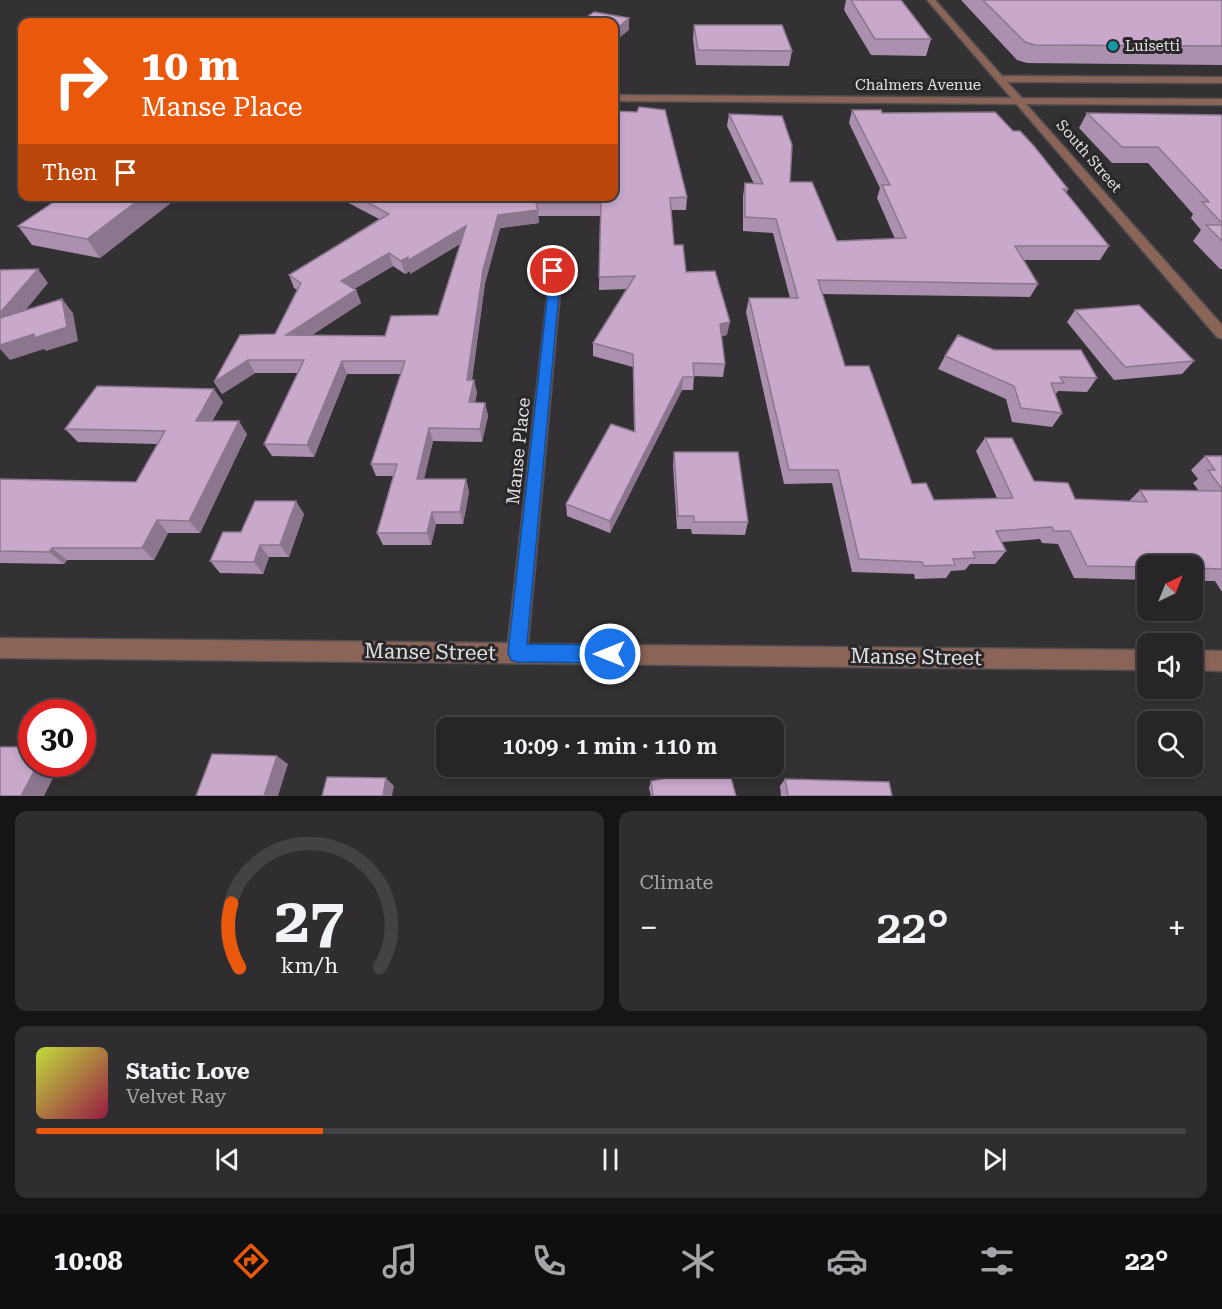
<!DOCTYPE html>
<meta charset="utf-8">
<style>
:root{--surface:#272528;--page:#2f2d30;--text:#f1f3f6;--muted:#a4a5a8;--line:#434245;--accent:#ea580c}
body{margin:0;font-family:"Roboto Serif",serif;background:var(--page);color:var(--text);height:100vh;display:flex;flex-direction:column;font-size:22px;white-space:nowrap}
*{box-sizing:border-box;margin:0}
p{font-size:20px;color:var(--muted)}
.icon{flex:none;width:33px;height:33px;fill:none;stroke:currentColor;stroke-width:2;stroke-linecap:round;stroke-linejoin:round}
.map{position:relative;height:796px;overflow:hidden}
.drawer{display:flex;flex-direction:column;gap:15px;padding:15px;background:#151416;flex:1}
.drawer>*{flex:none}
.hud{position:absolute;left:18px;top:18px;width:600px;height:183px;border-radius:12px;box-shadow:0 3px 9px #0003,0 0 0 2px var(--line);background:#ea580c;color:#fff;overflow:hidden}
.needle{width:39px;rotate:43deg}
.buttons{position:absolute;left:1137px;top:555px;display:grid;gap:12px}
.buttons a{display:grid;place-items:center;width:66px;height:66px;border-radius:12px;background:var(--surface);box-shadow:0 3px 9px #0003,0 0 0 2px var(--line);font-size:30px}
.speed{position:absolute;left:18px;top:699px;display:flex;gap:12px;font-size:30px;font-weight:700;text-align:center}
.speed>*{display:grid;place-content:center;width:78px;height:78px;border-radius:50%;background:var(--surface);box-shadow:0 3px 9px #0003,0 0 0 2px var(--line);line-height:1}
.speed .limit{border:9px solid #d22;background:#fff;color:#111}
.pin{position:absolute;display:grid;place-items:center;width:51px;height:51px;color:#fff;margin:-26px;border:3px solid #fff;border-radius:50%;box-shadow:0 2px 6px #0007}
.me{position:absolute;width:66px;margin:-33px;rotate:270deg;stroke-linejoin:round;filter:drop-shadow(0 0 4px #0008)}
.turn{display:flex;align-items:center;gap:21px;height:126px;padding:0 24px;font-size:27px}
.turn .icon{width:78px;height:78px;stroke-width:2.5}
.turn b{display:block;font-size:42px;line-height:51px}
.then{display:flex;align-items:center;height:57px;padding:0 24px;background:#0003;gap:12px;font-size:22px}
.big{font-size:45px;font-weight:600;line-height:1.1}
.drawer .widget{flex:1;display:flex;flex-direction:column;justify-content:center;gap:9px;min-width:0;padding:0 21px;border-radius:12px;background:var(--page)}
.drawer .dial{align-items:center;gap:0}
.dial svg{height:156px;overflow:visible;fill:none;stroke:var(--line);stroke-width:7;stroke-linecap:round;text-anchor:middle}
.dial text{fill:var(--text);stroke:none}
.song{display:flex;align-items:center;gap:18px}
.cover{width:72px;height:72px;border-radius:9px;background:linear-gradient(135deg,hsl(70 70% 55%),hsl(340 70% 35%))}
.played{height:6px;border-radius:3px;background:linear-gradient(90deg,var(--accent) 25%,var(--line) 25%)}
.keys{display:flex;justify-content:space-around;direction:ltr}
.heat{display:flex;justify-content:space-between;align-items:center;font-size:33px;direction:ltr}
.drawer .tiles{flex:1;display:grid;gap:15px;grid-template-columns:1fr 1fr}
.widget:last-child{grid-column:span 2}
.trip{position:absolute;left:436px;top:717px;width:348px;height:60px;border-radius:12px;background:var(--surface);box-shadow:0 3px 9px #0003,0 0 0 2px var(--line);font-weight:600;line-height:60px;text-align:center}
.menu{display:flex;height:96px;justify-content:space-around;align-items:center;background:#100f10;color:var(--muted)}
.menu .icon{width:42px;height:42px}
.menu .current{color:var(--accent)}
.menu b{font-size:27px;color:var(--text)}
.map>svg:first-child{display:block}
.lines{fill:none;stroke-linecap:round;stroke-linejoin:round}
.minor-casing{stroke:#504d51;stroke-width:3}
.tertiary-casing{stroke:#504d51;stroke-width:3}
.minor{fill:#8a6456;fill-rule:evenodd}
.tertiary{fill:#8a6456;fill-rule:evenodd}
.wall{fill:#ac90af;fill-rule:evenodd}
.shaded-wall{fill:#8c768e}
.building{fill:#c8a8cb;stroke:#8c768e;stroke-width:1.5;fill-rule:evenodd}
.route{fill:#1a73e8;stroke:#114b97;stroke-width:1.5}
.culture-dot{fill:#0f9aa8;stroke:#2a272b;stroke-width:2}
.labels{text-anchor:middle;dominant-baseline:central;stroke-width:6;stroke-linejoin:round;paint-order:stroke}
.far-poi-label{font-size:15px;fill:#e3e1e3;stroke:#2a272b;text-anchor:start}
.far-street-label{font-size:15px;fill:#e3e1e3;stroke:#2a272b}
.street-label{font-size:18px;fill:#e3e1e3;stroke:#2a272b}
.near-street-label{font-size:21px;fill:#e3e1e3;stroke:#2a272b}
</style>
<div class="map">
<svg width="1222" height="796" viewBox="0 0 1222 796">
<rect width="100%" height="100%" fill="#343135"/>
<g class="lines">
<g class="minor-casing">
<path id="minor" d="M614,95L1020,98L1025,101L1020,104L614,101Z
M543,251L547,252L559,271L561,281L528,644L1148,650V670L0,658V638L508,643L549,281L547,271L537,255Z
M1192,650L1222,651V671L1192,670Z"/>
</g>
<g class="tertiary-casing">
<path id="tertiary" d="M927,0H935L1002,76L1222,77V83L1007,82L1022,98L1222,99V105L1026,104L1222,325V339L1217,337Z"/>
</g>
<use href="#minor" class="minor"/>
<use href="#tertiary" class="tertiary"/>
</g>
<path class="wall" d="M846,0H901L931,39L926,56L871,55L844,10Z
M961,0H1222V65L1027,63L1017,60Z
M694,25L792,51L789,66L696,65L693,39Z
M852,110L882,113L1013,131L1068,189L1066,193L1109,246L1100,260H1024L1038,284L1030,297L822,294L845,366L912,484L934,500L997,498L976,451L985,438L1034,481L1075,499L1129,501L1140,490L1199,491L1193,483L1198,479L1191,470L1205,456H1222V592L1215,581H1192V566H1148V580L1074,578L1058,544L1042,543L1040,539L1002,542L1006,551L995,564H970L965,570L951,571L946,578L915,579L914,574L852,572L832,483L784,484L746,312L749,298H790L773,233L743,231V196L745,183L754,184L727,126L729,114L790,182L837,241L895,239L877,198L880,188L849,123Z
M1087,113L1222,115V269H1220L1193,241L1201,230L1191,218L1193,214L1148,163H1112L1079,128Z
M340,196L687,197L686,210H671L674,245L686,272L727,335L721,336L725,364L723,377L694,376L693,390H682L610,533L567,516L566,504L634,432L633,367L593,356V343L627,289L599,290L600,216H538L539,223L500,228L485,283L472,380H474L477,393L475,402L485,403L488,416L482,442L433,441L424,479H466L469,492L463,524H436L431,545H383L377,533L393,476H376L371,464L401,374H347L314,457L272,456L264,444L298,373H255L222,394L214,382L275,334L297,290L294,288L289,275L379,219L341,199ZM460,244L438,315L385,336L312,335L361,303L356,290L354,289L393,266L405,274L410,271V274Z
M46,197L177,198L100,258L32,245L18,226L51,204Z
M1075,310L1194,361L1182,374L1114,380L1067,322Z
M994,350L1097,378L1087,392L1058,391L1055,395L1062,413L1052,427L1012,422L1006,399L938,369L945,356Z
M223,402L212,421L247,434L200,533H168L154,560H67L64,564L0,563V479L136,482L157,444L78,442L65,429Z
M674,452L748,522L745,535L692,534L691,529H677L673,465Z
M304,514L289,557H269L263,574L220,573L210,561Z
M785,779L892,796H781L780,786Z
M651,781L736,796H651L649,788Z"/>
<path class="shaded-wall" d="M629,18V30L614,42V31Z
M144,196H177V198L100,258L87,239Z
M538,210L539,223L500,228L485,283L470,392L467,380L483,270L498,215Z
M466,226L468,239L410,274V271L405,274L401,261Z
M389,253L393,266L346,294L341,281Z
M38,269L48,283L2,339L0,337V313Z
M356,290L361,303L292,348L286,335Z
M62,299L73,313L78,341L46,351L44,349L10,360L0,349V345Z
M730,322L727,335L718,337L720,324Z
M248,360L255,373L222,394L214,382Z
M342,361L347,374L314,457L307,445Z
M683,377L682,390L610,533V521Z
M474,380L477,393L472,415L469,402Z
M214,389L223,402L205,434L196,421Z
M485,403L488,416L482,442L480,429Z
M239,421L247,434L200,533L189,521Z
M429,428L433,441L421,491L417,479Z
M466,479L469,492L463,524L460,512Z
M296,501L304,514L289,557L280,545Z
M432,512L436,524L431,545L427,533Z
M157,520L168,533L154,560L142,548Z
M260,545L269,557L263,574L254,562Z
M52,548L67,560L64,564L49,552Z
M277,756L288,764L278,796H264Z
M38,764H60L44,796H21Z
M386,778L394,786L392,796H383Z"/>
<path class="building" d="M851,0H901L931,39H875Z
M983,0H1222V46L1035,45L1025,42Z
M594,12L629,18L614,31V22H580Z
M694,25H782L792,51L698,50Z
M639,107L665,110L687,197L670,198L674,245H683L686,272L715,271L730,322L720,324L725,364L693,363L694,377H683L610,521L566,504L611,424L635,432L633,354L593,343L635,276L599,277L601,203H536L538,210L498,215L483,270L467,380H474L469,402L485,403L480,429L429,428L417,479H466L460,512H432L427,533H377L397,464H371L405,361H342L307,445L264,444L304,360H248L214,382L240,335L275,334L301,283L289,275L389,214L356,196H614V111L637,112ZM466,226L438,315L391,316L385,336L286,335L356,290L341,281L389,253L401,261L408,257L407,261Z
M852,110H881L882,113L995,112L1013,131H1020L1034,146L1068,189H1063L1109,246H1015L1038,284L818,280L845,366H869L912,484L926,483L934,500L1013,498L985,438H1012L1034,481L1068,483L1075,499L1147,502L1140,490L1222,491V569L1192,568V566H1148V567L1087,566L1070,531H1054L1052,527L996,531L1006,551L973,552L975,558L953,559L955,565L924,566L922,562L859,559L838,470H789L749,298H798L776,219L745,217V183L763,184L729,114L782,116L792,145L790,182H812L837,241L906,238L882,185H890Z
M1087,113L1222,115V223L1202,202H1209L1158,147H1122Z
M46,196H144L87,239L18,226L58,199Z
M1206,225H1222V241Z
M38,269L0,313V270Z
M62,299L67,327L34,338V334L0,345V318Z
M1139,305L1194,361L1125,367L1075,310Z
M958,335L994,350H1081L1097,378L1060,377L1064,383H1051L1062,413L1021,408L1014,386L945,356Z
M97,386L214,389L196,421H239L189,521L157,520L142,548H52L49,552L0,551V479L136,482L165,431L65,429Z
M674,452H738L748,522H694V516H678Z
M1205,456H1222V489L1208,470H1215Z
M255,501H296L280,545H260L254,562L210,561L223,532H241Z
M0,747H32V764H38L21,796H0Z
M212,754L277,756L264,796H196Z
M728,767L736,796H653L651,781Z
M327,777L386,778L383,796H322Z
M785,779L889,782L892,796H788Z"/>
<path class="route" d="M553,267L559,271L560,281L527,644L610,645L617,648L620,654L617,661L610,663L517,662L511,660L508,653L549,281L548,271Z"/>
<circle class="culture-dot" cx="1113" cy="46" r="6"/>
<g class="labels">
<g class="far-poi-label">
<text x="1125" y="46">Luisetti</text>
</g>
<g class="far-street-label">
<text x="918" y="85">Chalmers Avenue</text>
<text transform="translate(1089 156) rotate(49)">South Street</text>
</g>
<g class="street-label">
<text transform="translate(518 451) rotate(-84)">Manse Place</text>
</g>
<g class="near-street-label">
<text transform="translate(430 652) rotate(1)">Manse Street</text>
<text transform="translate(916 657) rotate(1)">Manse Street</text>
</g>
</g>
</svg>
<div class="buttons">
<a><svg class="needle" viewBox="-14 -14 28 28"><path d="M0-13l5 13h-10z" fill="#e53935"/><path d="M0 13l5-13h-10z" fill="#a4a5a8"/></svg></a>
<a><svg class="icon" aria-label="sound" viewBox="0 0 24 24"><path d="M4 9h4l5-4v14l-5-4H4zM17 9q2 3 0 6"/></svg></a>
<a><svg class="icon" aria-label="search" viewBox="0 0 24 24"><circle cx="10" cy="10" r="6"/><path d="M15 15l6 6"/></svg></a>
</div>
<div class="speed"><div class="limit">30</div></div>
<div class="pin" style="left:553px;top:271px;background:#d93025"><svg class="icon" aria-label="arrive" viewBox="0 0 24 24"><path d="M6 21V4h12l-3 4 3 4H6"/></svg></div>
<svg class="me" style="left:610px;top:654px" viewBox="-20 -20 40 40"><circle r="17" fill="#1a73e8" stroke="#fff" stroke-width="3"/><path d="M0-11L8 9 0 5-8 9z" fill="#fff"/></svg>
<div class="trip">10:09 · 1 min · 110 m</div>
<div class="hud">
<div class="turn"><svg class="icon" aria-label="right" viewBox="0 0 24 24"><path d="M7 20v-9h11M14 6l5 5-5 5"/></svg><div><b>10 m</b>Manse Place</div></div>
<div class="then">Then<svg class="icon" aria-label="arrive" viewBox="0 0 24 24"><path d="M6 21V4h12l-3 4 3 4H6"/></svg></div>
</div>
</div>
<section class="drawer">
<div class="tiles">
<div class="widget dial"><svg viewBox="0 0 100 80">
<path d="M14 69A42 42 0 1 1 86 69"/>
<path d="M14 69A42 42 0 0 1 10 36" stroke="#ea580c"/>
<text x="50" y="56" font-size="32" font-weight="700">27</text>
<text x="50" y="72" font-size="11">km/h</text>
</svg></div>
<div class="widget"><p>Climate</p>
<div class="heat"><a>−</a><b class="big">22°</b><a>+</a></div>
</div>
<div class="widget">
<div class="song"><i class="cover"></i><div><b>Static Love</b><p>Velvet Ray</p></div></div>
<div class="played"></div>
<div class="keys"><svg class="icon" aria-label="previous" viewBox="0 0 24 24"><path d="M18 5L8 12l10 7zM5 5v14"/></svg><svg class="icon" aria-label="pause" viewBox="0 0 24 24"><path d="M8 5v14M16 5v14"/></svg><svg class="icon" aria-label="next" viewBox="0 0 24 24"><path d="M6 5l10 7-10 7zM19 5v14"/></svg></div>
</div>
</div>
</section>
<nav class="menu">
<b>10:08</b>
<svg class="icon current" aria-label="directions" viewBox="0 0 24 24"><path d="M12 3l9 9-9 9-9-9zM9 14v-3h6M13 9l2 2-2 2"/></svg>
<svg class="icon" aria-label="music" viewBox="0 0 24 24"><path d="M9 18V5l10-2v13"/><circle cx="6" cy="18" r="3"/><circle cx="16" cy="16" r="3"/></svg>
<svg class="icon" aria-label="phone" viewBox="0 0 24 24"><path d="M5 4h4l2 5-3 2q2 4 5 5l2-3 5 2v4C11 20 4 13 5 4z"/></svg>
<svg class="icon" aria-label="climate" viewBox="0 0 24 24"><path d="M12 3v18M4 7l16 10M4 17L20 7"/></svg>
<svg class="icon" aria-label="car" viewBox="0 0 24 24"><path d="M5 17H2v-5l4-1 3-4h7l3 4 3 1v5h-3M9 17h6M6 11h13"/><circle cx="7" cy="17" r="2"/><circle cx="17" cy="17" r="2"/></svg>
<svg class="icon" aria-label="filters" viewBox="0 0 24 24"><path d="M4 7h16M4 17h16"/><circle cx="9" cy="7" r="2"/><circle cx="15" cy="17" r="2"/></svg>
<b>22°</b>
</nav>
